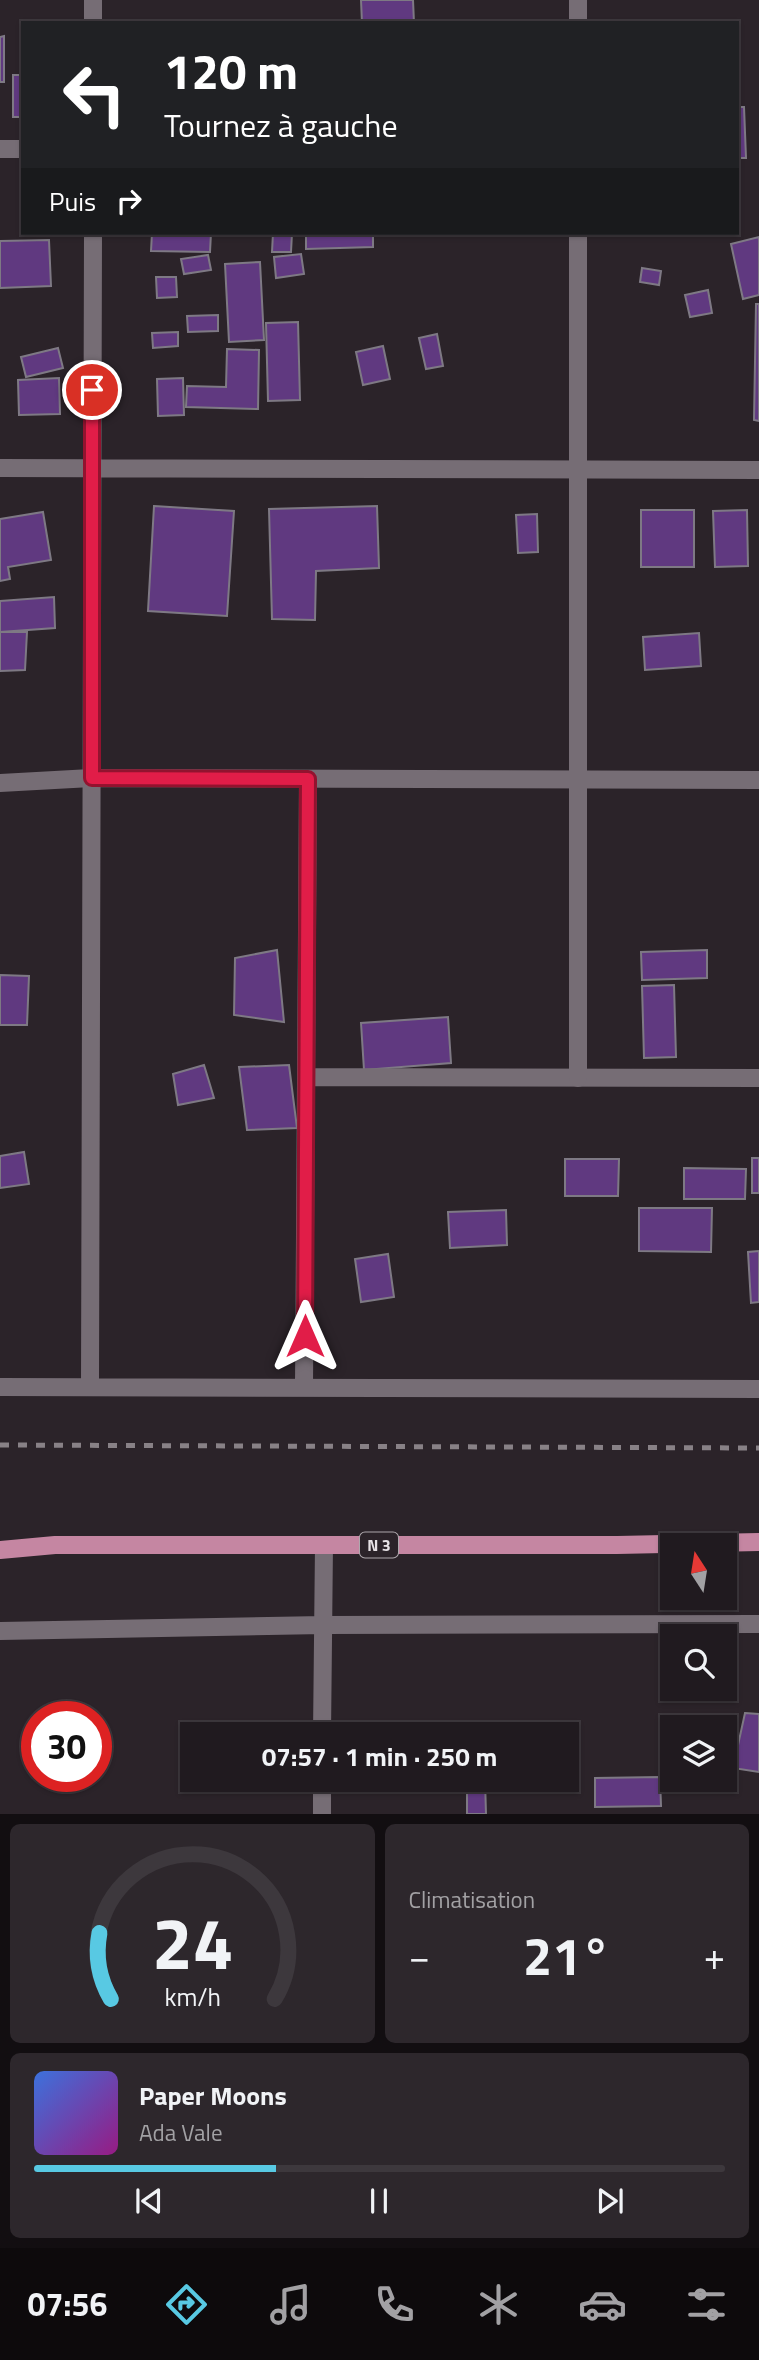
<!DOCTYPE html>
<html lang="fr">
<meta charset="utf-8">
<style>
:root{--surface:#201a1f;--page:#2d272c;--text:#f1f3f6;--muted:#a2a1a4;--line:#3d383d;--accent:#58c9e3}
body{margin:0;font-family:"Titillium Web",sans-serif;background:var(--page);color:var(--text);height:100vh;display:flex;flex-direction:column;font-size:26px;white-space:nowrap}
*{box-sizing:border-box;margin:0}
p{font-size:23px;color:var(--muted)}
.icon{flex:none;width:38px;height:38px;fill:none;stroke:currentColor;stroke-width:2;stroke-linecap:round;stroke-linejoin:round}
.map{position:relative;height:1814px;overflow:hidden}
.side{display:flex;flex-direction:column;gap:10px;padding:10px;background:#120e11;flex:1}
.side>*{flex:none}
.top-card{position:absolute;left:21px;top:21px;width:718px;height:214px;border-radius:0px;box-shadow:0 2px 5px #0004,0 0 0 2px var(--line);background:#202124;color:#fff;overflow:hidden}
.needle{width:46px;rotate:348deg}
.buttons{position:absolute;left:660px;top:1533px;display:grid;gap:14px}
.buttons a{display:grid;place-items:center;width:77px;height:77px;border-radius:0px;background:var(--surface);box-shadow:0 2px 5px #0004,0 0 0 2px var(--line);font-size:35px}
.speed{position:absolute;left:21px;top:1701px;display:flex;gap:14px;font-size:35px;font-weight:700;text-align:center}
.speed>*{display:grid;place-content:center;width:91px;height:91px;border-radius:50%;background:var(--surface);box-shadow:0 2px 5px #0004,0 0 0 2px var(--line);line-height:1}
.speed .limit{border:10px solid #d22;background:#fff;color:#111}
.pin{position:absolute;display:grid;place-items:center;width:60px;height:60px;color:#fff;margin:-30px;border:4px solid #fff;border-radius:50%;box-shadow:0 2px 7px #0007}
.me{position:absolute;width:77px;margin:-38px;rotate:0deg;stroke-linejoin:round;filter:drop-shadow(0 0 5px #0008)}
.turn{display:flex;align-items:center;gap:24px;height:147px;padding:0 28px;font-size:32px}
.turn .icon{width:91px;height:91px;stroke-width:2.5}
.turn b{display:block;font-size:49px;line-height:60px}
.then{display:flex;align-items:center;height:66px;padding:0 28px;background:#0003;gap:14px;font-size:26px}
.big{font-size:52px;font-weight:700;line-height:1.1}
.side .tile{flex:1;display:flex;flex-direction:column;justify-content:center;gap:10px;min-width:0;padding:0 24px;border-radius:10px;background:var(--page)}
.side .dial{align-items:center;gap:0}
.dial svg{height:182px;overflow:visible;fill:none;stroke:var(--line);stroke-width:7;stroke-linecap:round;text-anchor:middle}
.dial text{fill:var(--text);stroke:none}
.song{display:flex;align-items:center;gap:21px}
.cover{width:84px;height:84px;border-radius:10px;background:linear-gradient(135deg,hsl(220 70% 55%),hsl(310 70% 35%))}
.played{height:7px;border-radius:4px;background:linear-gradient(90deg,var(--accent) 35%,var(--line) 35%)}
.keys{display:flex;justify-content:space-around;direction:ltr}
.heat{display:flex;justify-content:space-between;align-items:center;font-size:38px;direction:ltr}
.side .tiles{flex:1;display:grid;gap:10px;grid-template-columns:1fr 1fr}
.tile:last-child{grid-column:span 2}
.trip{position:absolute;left:180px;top:1722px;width:399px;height:70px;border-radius:0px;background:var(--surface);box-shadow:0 2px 5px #0004,0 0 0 2px var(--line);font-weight:700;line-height:70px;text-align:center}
.menu{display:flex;height:112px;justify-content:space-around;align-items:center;background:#0d0a0c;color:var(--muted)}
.menu .icon{width:49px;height:49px}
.menu .current{color:var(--accent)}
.menu b{font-size:32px;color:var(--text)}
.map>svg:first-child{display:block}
.building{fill:#603980;stroke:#7e7984;stroke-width:2}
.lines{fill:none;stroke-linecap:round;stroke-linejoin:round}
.street{stroke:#766d75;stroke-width:18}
.secondary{stroke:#766d75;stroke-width:18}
.primary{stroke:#c586a2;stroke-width:18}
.rail{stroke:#888186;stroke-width:5;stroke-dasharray:9 9;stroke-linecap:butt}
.route-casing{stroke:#92132f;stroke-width:18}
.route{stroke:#e11d48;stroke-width:12}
.labels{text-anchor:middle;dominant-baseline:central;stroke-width:5;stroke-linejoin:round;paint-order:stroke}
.shield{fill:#2b2329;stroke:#aea8ad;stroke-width:2}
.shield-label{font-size:16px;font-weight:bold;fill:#e6e1e5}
</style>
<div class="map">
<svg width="759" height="1814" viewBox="0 0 759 1814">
<rect width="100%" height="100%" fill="#2b2329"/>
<path class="building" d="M361,0H413L414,23H362Z
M4,36V82H0V37Z
M13,75H23V117H13Z
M737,107H744L746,158H737Z
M152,233H211L210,252L151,251Z
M273,233H292L291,252H272Z
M306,233H373V247L306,249Z
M759,237V295L743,299L731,244Z
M49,240L51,286L0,288V241Z
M301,254L304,274L276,278L274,257Z
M208,255L211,270L184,274L181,259Z
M260,262L264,340L229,342L225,264Z
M642,268L661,271L659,285L640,282Z
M156,277H176L177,297L157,298Z
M708,290L712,313L690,317L685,295Z
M756,304H759V421L754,420Z
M218,315V331L188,332L187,316Z
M298,322L300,400L268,401L266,323Z
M178,332V346L153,348L152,333Z
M437,334L443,366L426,369L419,338Z
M383,346L390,379L363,385L356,352Z
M58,348L63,368L26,377L21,357Z
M227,349L259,350L258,409L186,407L187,386L226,387Z
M59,378L60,414L19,415L18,380Z
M183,378L184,415L158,416L157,379Z
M154,506L234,511L227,616L148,611Z
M377,506L379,568L316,571L315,620L272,619L269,509Z
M641,510H694V567H641Z
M747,510L748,566L715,567L713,511Z
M43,512L51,560L8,567L10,579L0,581V519Z
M537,514L538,552L518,553L516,515Z
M54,597L55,628L0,632V601Z
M0,632H27L25,670L0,671Z
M699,633L701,666L645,670L643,637Z
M277,950L284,1022L234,1015L235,958Z
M707,950V978L642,980L641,952Z
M0,975L29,976L27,1025H0Z
M674,985L676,1057L644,1058L642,986Z
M448,1017L451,1063L364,1070L361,1023Z
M204,1065L214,1098L178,1105L173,1074Z
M289,1065L297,1128L247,1130L239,1067Z
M24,1152L29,1184L0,1188V1156Z
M752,1158H759V1193H752Z
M565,1159H619L618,1196H565Z
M684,1168L746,1169L745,1199H684Z
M639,1208H712L711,1252L639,1251Z
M506,1210L507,1245L450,1248L448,1212Z
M759,1251V1302L751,1303L748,1252Z
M388,1254L394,1297L361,1302L355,1259Z
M745,1713L759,1714V1772L733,1768Z
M660,1777L661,1806L595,1807V1778Z
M467,1780H485L486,1814H467Z"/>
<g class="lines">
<path class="street" d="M93,23V0
M0,149H23
M0,468L759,470
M0,783L91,778L759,780
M306,1077L759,1078
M0,1387L759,1389
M90,1387L93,233
M304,1387L308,779
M0,1631L323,1625L759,1624
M322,1734L324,1545
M322,1814V1780"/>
<path class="secondary" d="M578,0V23
M578,233V1078"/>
<path class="primary" d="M0,1550L55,1545H617L759,1542"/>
<path class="rail" d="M0,1445L759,1448"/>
</g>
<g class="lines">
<g class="route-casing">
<path id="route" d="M92,390V778L308,779L305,1336"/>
</g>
<use href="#route" class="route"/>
</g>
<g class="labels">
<rect class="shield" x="360" y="1532.5" width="38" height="25" rx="5"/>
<g class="shield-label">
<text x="379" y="1545">N 3</text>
</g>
</g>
</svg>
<div class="buttons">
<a><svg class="needle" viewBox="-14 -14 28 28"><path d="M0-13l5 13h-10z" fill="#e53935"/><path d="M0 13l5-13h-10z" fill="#a2a1a4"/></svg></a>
<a><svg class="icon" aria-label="search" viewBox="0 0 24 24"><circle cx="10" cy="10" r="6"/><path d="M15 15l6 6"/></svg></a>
<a><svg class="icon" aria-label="layers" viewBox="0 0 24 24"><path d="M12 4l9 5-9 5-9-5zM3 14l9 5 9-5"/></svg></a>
</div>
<div class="speed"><div class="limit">30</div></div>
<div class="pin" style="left:92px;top:390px;background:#d93025"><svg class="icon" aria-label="arrive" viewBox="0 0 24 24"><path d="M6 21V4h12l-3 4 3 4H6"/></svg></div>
<svg class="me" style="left:305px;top:1336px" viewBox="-20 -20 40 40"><path d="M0-17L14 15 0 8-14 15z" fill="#e11d48" stroke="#fff" stroke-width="4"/></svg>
<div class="trip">07:57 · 1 min · 250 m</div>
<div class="top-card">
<div class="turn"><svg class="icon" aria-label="left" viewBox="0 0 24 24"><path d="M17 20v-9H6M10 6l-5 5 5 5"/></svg><div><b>120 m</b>Tournez à gauche</div></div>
<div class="then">Puis<svg class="icon" aria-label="right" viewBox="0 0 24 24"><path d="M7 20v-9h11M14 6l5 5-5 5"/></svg></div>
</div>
</div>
<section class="side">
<div class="tiles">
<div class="tile dial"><svg viewBox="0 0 100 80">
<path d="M14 69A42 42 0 1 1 86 69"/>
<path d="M14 69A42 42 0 0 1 9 40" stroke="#58c9e3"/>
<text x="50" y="56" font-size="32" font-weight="700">24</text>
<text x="50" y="72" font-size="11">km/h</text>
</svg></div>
<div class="tile"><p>Climatisation</p>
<div class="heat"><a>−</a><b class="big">21°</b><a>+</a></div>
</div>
<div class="tile">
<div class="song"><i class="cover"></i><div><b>Paper Moons</b><p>Ada Vale</p></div></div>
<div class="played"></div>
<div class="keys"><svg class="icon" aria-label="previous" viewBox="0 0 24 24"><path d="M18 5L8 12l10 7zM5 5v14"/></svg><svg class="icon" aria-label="pause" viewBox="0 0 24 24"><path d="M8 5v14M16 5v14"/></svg><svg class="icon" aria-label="next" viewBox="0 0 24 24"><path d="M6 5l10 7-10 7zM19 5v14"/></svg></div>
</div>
</div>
</section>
<nav class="menu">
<b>07:56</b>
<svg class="icon current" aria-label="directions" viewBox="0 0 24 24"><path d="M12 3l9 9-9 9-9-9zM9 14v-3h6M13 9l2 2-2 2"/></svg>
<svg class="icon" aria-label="music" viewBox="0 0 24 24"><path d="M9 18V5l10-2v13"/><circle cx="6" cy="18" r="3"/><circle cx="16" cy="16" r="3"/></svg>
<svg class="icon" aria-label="phone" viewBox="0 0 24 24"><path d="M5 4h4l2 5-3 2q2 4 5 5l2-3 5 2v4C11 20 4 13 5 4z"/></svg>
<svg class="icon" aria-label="climate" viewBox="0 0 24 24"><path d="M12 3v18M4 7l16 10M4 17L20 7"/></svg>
<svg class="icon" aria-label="car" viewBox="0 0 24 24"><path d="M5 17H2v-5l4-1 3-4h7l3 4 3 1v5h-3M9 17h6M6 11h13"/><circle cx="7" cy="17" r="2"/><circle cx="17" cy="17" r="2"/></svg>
<svg class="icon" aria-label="filters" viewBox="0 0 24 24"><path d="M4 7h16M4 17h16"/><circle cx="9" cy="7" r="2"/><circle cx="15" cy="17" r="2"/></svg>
</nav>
